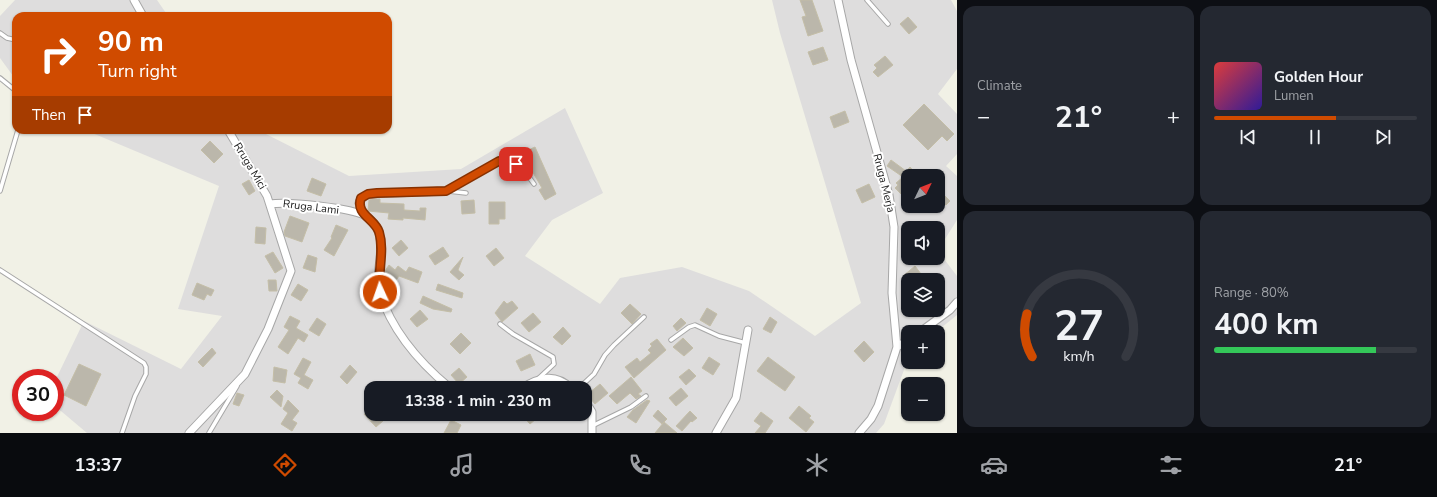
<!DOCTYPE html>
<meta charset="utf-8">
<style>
:root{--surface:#171b24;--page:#242831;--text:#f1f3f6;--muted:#9ea1a6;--line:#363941;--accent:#d04b00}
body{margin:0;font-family:"Nunito Sans",sans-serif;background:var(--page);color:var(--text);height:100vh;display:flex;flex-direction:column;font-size:15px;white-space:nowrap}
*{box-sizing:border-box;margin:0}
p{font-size:13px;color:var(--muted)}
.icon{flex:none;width:22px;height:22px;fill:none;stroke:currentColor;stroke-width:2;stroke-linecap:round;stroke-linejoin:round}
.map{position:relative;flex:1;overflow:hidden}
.side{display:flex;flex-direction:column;gap:6px;padding:6px;background:#0d0f14;width:480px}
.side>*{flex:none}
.banner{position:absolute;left:12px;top:12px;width:380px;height:122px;border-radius:12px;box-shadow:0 1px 3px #0004;background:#d04b00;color:#fff;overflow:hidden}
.needle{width:26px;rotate:47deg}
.tools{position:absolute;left:901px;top:169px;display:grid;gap:8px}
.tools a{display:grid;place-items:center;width:44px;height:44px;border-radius:8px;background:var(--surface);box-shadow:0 1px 3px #0004;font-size:20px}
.speed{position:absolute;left:12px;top:369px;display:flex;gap:8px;font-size:20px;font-weight:700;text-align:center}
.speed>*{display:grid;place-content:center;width:52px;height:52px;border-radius:50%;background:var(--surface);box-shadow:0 1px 3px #0004;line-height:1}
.speed .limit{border:6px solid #d22;background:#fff;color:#111}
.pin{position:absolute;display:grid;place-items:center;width:34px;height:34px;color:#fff;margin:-17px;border-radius:8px;box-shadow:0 2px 6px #0006}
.me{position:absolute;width:44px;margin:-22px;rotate:357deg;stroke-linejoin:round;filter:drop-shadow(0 0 3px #0008)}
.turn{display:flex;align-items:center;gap:14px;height:84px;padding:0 20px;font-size:18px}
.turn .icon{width:52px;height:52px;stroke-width:2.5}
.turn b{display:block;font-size:28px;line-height:34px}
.then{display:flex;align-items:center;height:38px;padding:0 20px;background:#0003;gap:8px;font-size:15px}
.big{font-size:30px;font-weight:700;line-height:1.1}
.side .card{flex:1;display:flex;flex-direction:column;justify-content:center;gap:6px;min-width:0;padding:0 14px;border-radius:12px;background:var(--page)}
.side .dial{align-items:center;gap:0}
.dial svg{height:104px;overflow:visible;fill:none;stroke:var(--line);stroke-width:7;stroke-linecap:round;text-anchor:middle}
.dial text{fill:var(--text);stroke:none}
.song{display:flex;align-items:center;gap:12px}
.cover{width:48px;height:48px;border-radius:6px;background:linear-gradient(135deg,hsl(0 70% 55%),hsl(250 70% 35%))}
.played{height:4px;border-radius:2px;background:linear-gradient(90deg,var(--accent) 60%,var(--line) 60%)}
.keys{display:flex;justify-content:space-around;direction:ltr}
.heat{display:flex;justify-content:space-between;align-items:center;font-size:22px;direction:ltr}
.charge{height:6px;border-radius:3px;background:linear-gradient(90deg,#34c759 80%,var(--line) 0)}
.side .tiles{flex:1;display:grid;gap:6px;grid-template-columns:repeat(2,1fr)}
.trip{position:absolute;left:364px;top:381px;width:228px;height:40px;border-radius:12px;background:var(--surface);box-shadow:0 1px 3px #0004;font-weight:700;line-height:40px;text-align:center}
.dock{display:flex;height:64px;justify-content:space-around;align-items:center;background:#090b0e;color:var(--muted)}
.dock .icon{width:28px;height:28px}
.dock .active{color:var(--accent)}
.dock b{font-size:18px;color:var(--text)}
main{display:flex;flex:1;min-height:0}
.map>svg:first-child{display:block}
.residential{fill:#dedddd;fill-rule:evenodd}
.building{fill:#bbb7ab;stroke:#c4bea7}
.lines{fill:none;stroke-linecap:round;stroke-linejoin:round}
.service-casing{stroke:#a7a7a7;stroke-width:5.5}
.minor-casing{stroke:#a7a7a7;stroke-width:9}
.service{stroke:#fff;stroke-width:3.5}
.minor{stroke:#fff;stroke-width:7}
.route-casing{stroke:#873100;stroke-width:10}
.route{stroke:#d04b00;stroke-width:7}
.labels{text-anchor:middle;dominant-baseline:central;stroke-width:4;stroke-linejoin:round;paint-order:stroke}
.street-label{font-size:11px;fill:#202020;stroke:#fff}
</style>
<main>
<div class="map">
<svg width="957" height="433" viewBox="0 0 957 433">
<rect width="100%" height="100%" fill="#f1f1e6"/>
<path class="residential" d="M15,0H157L168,16H16V80L0,58V16Z
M772,0H951L957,11V69L938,94L957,114V154L946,166L957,176V220L938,250V228H908V258H938V251L957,276V315L936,332H908V359L884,424L876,433H87L55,406V381L84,321L181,369L222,316L178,309L219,186L85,130H258L349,176L461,169L565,108L603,193L552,220L525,256L600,304L620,278L682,267L749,291L815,336L861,303L780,33ZM908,176H938V206H908ZM908,280H938V310H908ZM371,388H585V414H371Z"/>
<path class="building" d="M800,0H812L823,31L808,36L802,17L806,16Z
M908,17L917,27L909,34L900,24Z
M823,47L828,60L813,65L808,52Z
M885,56L893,65L878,77L873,72L877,68L874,65Z
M924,104L954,134L947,141L942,136L928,150L903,125Z
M845,111L849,122L834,128L830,117Z
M210,141L223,154L214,163L201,150Z
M535,147L556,194L545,200L539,190L542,188L528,164L524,166L519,154Z
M891,160L906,171L910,167L918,176H908V201L895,188L898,185L896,183L903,177L887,166Z
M312,178L326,184L321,196L307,191Z
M249,180L255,191L249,195L242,184Z
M869,184L875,197L862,203L856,190Z
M938,189L950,201L946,205L938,198Z
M372,199H380V203L404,204V210L420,211V208H426L425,220L403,218V220L388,219L389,213L368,211L369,200Z
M474,200L475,213L462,214L461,201Z
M489,202H505V219H499V224H489Z
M290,216L309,223L302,242L285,236L284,232Z
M336,225L348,230L334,256L324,250L332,238L331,237Z
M256,227L266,228L265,244L255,243Z
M401,240L408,248L399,256L392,248Z
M443,247L449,256L435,265L429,256Z
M496,248L504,258L494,266L486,256Z
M273,252L283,268L275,273L265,256Z
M308,255L317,258L315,272L303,268Z
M463,257L458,270L464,275L459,280L450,272Z
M389,265L395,270L398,266L406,272L409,267L422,272L418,283L399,276L394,283L383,274Z
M915,266L921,274L914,280H906L903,276Z
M268,280H276L277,291H269Z
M197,283L214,290L211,296L207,294L204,300L192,295Z
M298,284L308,290L301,301L291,295Z
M438,284L463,293L462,298L436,290Z
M423,296L452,309L451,312L433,309L420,303Z
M504,301L507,304L512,301L518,308L502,322L495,313Z
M630,304L641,314L632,324L621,313Z
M707,308L717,314L710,326L700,320Z
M420,310L428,319L417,327L410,319Z
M533,313L541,322L529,332L521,323Z
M290,316L300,321L296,328L308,335L304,342L298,338L288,354L278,347L289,330L284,327Z
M770,317L777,322L771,333L763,329Z
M317,318L326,324L319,336L309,330Z
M681,318L686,323L677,331L673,326Z
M563,327L571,336L562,345L553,337Z
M461,333L471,343L460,354L450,344Z
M683,338L693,348L684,356L673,347Z
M657,339L666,350L634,378L625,367L637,358L640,362L651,353L648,350L652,346L650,344Z
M864,341L874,352L864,362L854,351Z
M212,348L216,353L203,367L198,362Z
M530,354L535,365L521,371L516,361Z
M709,357L720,364L713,375L702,368Z
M768,357L795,377L785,391L757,371Z
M303,358L311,362L304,375L313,380L308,389L298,383L301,378L294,374Z
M79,364L101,374L86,406L64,395Z
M350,365L357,372L347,384L340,377Z
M274,367L287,370L285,383L273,381Z
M459,368L467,377L459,384L451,375Z
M689,369L696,376L686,385L679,377Z
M631,377L642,391L638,394L641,396L636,399L630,393L617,404L609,396Z
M600,384L608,393L595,404L590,398L592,396L589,393Z
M681,388L688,396L676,406L669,398Z
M277,390L283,396L281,407L270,397Z
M237,393L244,395L239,406L233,404Z
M288,400L299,411L292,420L297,423L292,431L281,424L288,413L283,409Z
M647,400L650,401L636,423L627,417L633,410Z
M799,406L811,416L809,418L814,422L806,432L789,418Z
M658,410L667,419L662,424L653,416Z
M690,411L697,418L692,422L691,421L682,431L676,426Z
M761,412L773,421L765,433H755L761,426L754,421Z
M364,414H391L376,427Z
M521,414H542L530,424Z
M451,420L461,425L457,433H444Z
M664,422L677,433H655Z"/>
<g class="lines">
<g class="service-casing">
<path id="service" d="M867,0L888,24
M0,33L7,38L16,40
M0,78L16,91
M0,191L18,130
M446,191L499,161C516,161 525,171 534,184
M448,191L466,193
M0,270L144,363L146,367V374L135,396L122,433
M500,324L513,334L553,357L554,364L539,378
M671,340L689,327L695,325L719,336L746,343
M579,388L594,374L605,355L614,345L644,317
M592,426L631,407L646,396
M209,433L237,386"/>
</g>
<g class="minor-casing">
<path id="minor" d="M134,0L143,16
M838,0L851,60L889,195L894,227L892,293L897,347L878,406L871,419L859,433
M270,204C288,201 351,208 366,216C372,220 377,226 379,233C385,252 374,274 380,293C392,331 420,363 450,388
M364,215L359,203L361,199L368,194L446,191
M920,332L950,310L957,302
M897,347L908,340
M522,388C540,377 555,373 571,388
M585,401L592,412V433
M189,433L245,374L268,329L291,271L267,196L228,130
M716,433L736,398L748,330"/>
</g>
<use href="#service" class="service"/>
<use href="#minor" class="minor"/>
</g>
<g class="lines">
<g class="route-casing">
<path id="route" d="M380,292C377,273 385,251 379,232C375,219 355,214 361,198L368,194L377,193L446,191L499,161H506L516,164"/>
</g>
<use href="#route" class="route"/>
</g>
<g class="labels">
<g class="street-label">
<text transform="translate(250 166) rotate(59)">Rruga Mici</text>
<text transform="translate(884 183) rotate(76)">Rruga Merja</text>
<text transform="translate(311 207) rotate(7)">Rruga Lami</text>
</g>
</g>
</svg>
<div class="tools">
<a><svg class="needle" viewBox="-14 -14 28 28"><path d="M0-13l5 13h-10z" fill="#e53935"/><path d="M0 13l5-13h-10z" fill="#9ea1a6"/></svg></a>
<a><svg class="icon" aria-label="sound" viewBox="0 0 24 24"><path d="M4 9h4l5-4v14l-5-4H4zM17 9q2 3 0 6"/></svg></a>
<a><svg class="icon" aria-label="layers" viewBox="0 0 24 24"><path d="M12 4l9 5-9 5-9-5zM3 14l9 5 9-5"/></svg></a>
<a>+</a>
<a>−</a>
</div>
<div class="speed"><div class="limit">30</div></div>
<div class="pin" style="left:516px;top:164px;background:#d93025"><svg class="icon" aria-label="arrive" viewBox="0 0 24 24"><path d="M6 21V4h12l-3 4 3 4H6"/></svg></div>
<svg class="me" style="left:380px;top:292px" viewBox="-20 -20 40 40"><circle r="17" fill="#d04b00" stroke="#fff" stroke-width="3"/><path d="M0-11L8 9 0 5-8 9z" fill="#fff"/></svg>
<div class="trip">13:38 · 1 min · 230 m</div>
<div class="banner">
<div class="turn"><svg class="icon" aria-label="right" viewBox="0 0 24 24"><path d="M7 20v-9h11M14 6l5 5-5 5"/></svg><div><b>90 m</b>Turn right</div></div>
<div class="then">Then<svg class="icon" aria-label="arrive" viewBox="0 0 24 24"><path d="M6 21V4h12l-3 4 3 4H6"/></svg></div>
</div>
</div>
<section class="side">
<div class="tiles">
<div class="card"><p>Climate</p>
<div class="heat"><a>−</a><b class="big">21°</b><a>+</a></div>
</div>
<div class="card">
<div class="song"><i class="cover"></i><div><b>Golden Hour</b><p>Lumen</p></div></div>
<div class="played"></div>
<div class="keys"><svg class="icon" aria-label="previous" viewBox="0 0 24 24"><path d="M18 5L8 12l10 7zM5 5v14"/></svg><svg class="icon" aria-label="pause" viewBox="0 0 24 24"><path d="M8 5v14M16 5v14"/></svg><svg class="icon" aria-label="next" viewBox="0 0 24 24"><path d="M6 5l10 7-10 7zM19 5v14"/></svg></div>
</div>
<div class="card dial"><svg viewBox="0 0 100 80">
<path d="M14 69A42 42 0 1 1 86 69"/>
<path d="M14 69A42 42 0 0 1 10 36" stroke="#d04b00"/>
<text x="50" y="56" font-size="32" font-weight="700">27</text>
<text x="50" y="72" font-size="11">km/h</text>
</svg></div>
<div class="card"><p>Range · 80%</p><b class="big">400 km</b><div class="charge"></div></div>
</div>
</section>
</main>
<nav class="dock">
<b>13:37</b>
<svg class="icon active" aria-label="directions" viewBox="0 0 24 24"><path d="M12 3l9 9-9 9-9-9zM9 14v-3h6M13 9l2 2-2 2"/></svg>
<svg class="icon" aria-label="music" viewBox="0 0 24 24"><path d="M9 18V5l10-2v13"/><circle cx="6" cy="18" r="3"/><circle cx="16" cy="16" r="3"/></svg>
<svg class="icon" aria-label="phone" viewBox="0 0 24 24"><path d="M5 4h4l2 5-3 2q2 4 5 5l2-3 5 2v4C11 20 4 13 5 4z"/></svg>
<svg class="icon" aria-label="climate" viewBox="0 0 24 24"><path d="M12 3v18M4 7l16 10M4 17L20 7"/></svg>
<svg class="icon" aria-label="car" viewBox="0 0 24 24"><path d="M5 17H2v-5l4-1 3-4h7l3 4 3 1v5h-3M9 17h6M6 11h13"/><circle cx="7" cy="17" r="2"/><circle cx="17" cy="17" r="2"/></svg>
<svg class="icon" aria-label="filters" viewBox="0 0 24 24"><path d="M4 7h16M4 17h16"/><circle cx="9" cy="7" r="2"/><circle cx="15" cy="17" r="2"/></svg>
<b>21°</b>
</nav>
